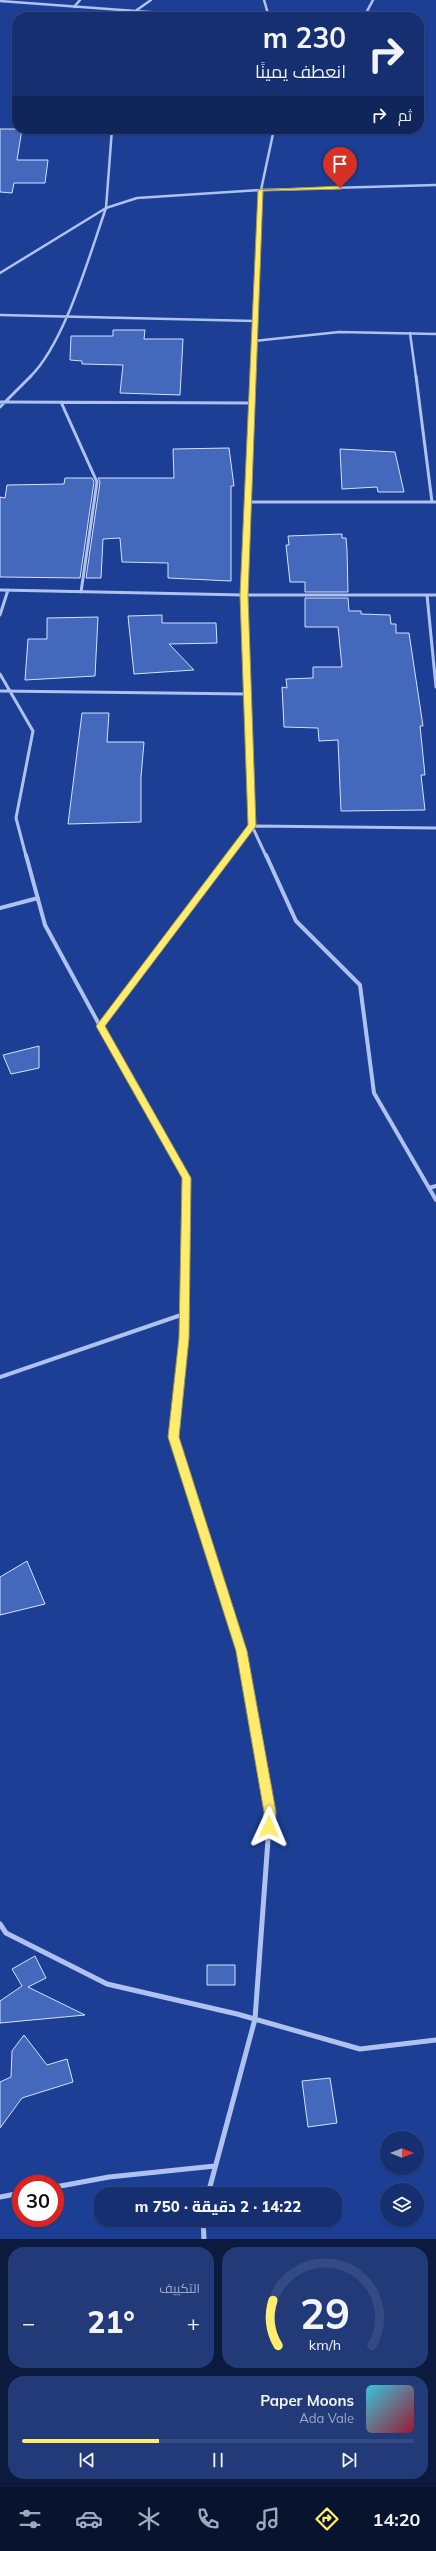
<!DOCTYPE html>
<html lang="ar">
<meta charset="utf-8">
<style>
:root{--surface:#152f70;--page:#223b78;--text:#f1f3f6;--muted:#9da9c3;--line:#344a83;--accent:#ffeb6d}
body{margin:0;font-family:Mulish,Cairo,sans-serif;background:var(--page);color:var(--text);direction:rtl;height:100vh;display:flex;flex-direction:column;font-size:15px;white-space:nowrap}
*{box-sizing:border-box;margin:0}
p{font-size:13px;color:var(--muted)}
.icon{flex:none;width:22px;height:22px;fill:none;stroke:currentColor;stroke-width:2;stroke-linecap:round;stroke-linejoin:round}
.map{position:relative;height:2239px;overflow:hidden;direction:ltr}
.side{display:flex;flex-direction:column;gap:8px;padding:8px;background:#0c1a3e;flex:1}
.side>*{flex:none}
.guide{position:absolute;left:12px;top:12px;width:412px;height:122px;border-radius:16px;box-shadow:0 1px 3px #0004,0 0 0 1px var(--line);direction:rtl;background:#152f70;color:var(--text);overflow:hidden}
.needle{width:26px;rotate:90deg}
.tools{position:absolute;left:380px;top:2131px;display:grid;gap:8px}
.tools a{display:grid;place-items:center;width:44px;height:44px;border-radius:50%;background:var(--surface);box-shadow:0 1px 3px #0004,0 0 0 1px var(--line);font-size:20px}
.speed{position:absolute;left:12px;top:2175px;display:flex;gap:8px;font-size:20px;font-weight:700;text-align:center}
.speed>*{display:grid;place-content:center;width:52px;height:52px;border-radius:50%;background:var(--surface);box-shadow:0 1px 3px #0004,0 0 0 1px var(--line);line-height:1}
.speed .limit{border:6px solid #d22;background:#fff;color:#111}
.pin{position:absolute;display:grid;place-items:center;width:34px;height:34px;color:#fff;margin:-41px -17px;border-radius:50% 50% 50% 0;rotate:-45deg;box-shadow:0 0 4px #0007}
.pin .icon{rotate:45deg}
.me{position:absolute;width:44px;margin:-22px;rotate:1deg;stroke-linejoin:round;filter:drop-shadow(0 0 3px #0008)}
.turn{display:flex;align-items:center;gap:14px;height:84px;padding:0 12px;font-size:18px}
.turn .icon{width:52px;height:52px;stroke-width:2.5}
.turn b{display:block;font-size:28px;line-height:34px}
.then{display:flex;align-items:center;height:38px;padding:0 12px;background:#0003;gap:8px;font-size:15px}
.big{font-size:30px;font-weight:800;line-height:1.1}
.side .card{flex:1;display:flex;flex-direction:column;justify-content:center;gap:6px;min-width:0;padding:0 14px;border-radius:16px;background:var(--page)}
.side .dial{align-items:center;gap:0}
.dial svg{height:104px;overflow:visible;fill:none;stroke:var(--line);stroke-width:7;stroke-linecap:round;text-anchor:middle}
.dial text{fill:var(--text);stroke:none}
.song{display:flex;align-items:center;gap:12px}
.cover{width:48px;height:48px;border-radius:6px;background:linear-gradient(135deg,hsl(190 70% 55%),hsl(350 70% 35%))}
.played{height:4px;border-radius:2px;background:linear-gradient(90deg,var(--accent) 35%,var(--line) 35%)}
.keys{display:flex;justify-content:space-around;direction:ltr}
.heat{display:flex;justify-content:space-between;align-items:center;font-size:22px;direction:ltr}
.side .tiles{flex:1;display:grid;gap:8px;grid-template-columns:1fr 1fr}
.card:last-child{grid-column:span 2}
.trip{position:absolute;left:94px;top:2187px;width:248px;height:40px;border-radius:16px;background:var(--surface);box-shadow:0 1px 3px #0004,0 0 0 1px var(--line);font-weight:800;line-height:40px;text-align:center;direction:rtl}
.tab-bar{display:flex;height:64px;justify-content:space-around;align-items:center;background:#08132d;color:var(--muted)}
.tab-bar .icon{width:28px;height:28px}
.tab-bar .on{color:var(--accent)}
.tab-bar b{font-size:18px;color:var(--text)}
.map>svg:first-child{display:block}
.building{fill:#4468bc;stroke:#d5e1fb}
.lines{fill:none;stroke-linecap:round;stroke-linejoin:round}
.minor-far3{stroke:#afc2ef;stroke-width:2.5}
.minor-far2{stroke:#afc2ef;stroke-width:3}
.minor-far1{stroke:#afc2ef;stroke-width:4}
.minor{stroke:#afc2ef;stroke-width:5}
.route{fill:#ffeb6d;stroke:#a69947}
</style>
<div class="map">
<svg width="436" height="2239" viewBox="0 0 436 2239">
<rect width="100%" height="100%" fill="#1c3f95"/>
<path class="building" d="M0,129H22L17,160H48L45,183H14L12,193L0,192Z
M113,330H145L144,339H183L180,395L120,393L123,365L82,364V361L70,360L71,336H113Z
M229,448L234,486H231V581L168,578V563L122,562L120,538L103,539L101,578H86L100,482L98,478H174L173,449Z
M340,449L395,452L404,492H378L377,487L342,489Z
M65,478H92L94,482L80,578L0,577V497L5,498L7,485L64,484Z
M342,534V538H346L347,550L348,592H305V582H290L286,545H289L288,536Z
M305,598H348L349,611H361V614L390,615L391,624H396V633H409L423,726H420L425,775H421L425,810L341,811L338,740L319,741L318,728L284,727L282,687L287,688L286,679L313,678V667H342L338,627H305Z
M162,615V623H216L217,643L169,644L194,670L134,674L128,616Z
M98,617L95,676L25,680L28,639H47V618Z
M82,713H109L107,742H144L141,777V822L68,824Z
M39,1046V1068L11,1074L3,1055Z
M27,1561L45,1604L0,1615V1577Z
M35,1956L46,1978L28,1987L85,2015L0,2023V2001L22,1986L12,1969Z
M207,1965H235V1985H207Z
M24,2035L47,2065L67,2059L73,2082L22,2098L0,2128V2082L11,2077L12,2051Z
M330,2078L337,2123L308,2127L302,2081Z
M257,2188L258,2194H230V2191Z"/>
<g class="lines">
<path class="minor-far3" d="M264,0L269,17
M0,1L176,14L179,17
M74,7L80,0
M127,17L151,0
M364,17L373,0
M0,273L106,208L112,129
M0,315L255,321
M410,333L416,377
M254,341L339,332L436,334
M30,377C65,343 89,256 106,208L137,198L261,190L436,185
M253,377L261,190L274,129"/>
<path class="minor-far2" d="M253,376L244,595L252,826L266,856
M416,376L432,502
M0,402L252,403
M61,402L97,482L81,592
M0,407L31,376
M248,502H436
M0,590L244,595H436
M427,595L436,687
M0,615L8,590
M0,674L33,731L16,818L26,856
M0,691L247,694
M229,856L252,826L436,828"/>
<path class="minor-far1" d="M26,855L45,925L100,1026
M266,855L296,921L360,985L374,1093L436,1200
M0,908L38,898
M429,1188L436,1186
M0,1377L184,1314
M182,1465L173,1437L184,1338L186,1178L100,1026L230,855"/>
<path class="minor" d="M182,1464L241,1651L270,1812L255,2019L208,2194
M0,1924L6,1933L107,1984L237,2014L360,2049L436,2040
M55,2187L109,2177L215,2166
M0,2197L21,2193
M203,2220L204,2239"/>
</g>
<path class="route" d="M340,186L342,189L263,191L248,596L256,826L105,1026L191,1178L189,1338L179,1437L247,1651L276,1812L275,1827L269,1832L263,1827L264,1812L236,1651L168,1437L179,1338L182,1178L96,1026L248,825L240,596L258,190Z"/>
</svg>
<div class="tools">
<a><svg class="needle" viewBox="-14 -14 28 28"><path d="M0-13l5 13h-10z" fill="#e53935"/><path d="M0 13l5-13h-10z" fill="#9da9c3"/></svg></a>
<a><svg class="icon" aria-label="layers" viewBox="0 0 24 24"><path d="M12 4l9 5-9 5-9-5zM3 14l9 5 9-5"/></svg></a>
</div>
<div class="speed"><div class="limit">30</div></div>
<div class="pin" style="left:340px;top:188px;background:#d93025"><svg class="icon" aria-label="arrive" viewBox="0 0 24 24"><path d="M6 21V4h12l-3 4 3 4H6"/></svg></div>
<svg class="me" style="left:269px;top:1827px" viewBox="-20 -20 40 40"><path d="M0-17L14 15 0 8-14 15z" fill="#ffeb6d" stroke="#fff" stroke-width="4"/></svg>
<div class="trip">14:22 · 2 دقيقة · 750 m</div>
<div class="guide">
<div class="turn"><svg class="icon" aria-label="right" viewBox="0 0 24 24"><path d="M7 20v-9h11M14 6l5 5-5 5"/></svg><div><b>230 m</b>انعطف يمينًا</div></div>
<div class="then">ثم<svg class="icon" aria-label="right" viewBox="0 0 24 24"><path d="M7 20v-9h11M14 6l5 5-5 5"/></svg></div>
</div>
</div>
<section class="side">
<div class="tiles">
<div class="card dial"><svg viewBox="0 0 100 80">
<path d="M14 69A42 42 0 1 1 86 69"/>
<path d="M14 69A42 42 0 0 1 10 34" stroke="#ffeb6d"/>
<text x="50" y="56" font-size="32" font-weight="700">29</text>
<text x="50" y="72" font-size="11">km/h</text>
</svg></div>
<div class="card"><p>التكييف</p>
<div class="heat"><a>−</a><b class="big">21°</b><a>+</a></div>
</div>
<div class="card">
<div class="song"><i class="cover"></i><div><b>Paper Moons</b><p>Ada Vale</p></div></div>
<div class="played"></div>
<div class="keys"><svg class="icon" aria-label="previous" viewBox="0 0 24 24"><path d="M18 5L8 12l10 7zM5 5v14"/></svg><svg class="icon" aria-label="pause" viewBox="0 0 24 24"><path d="M8 5v14M16 5v14"/></svg><svg class="icon" aria-label="next" viewBox="0 0 24 24"><path d="M6 5l10 7-10 7zM19 5v14"/></svg></div>
</div>
</div>
</section>
<nav class="tab-bar">
<b>14:20</b>
<svg class="icon on" aria-label="directions" viewBox="0 0 24 24"><path d="M12 3l9 9-9 9-9-9zM9 14v-3h6M13 9l2 2-2 2"/></svg>
<svg class="icon" aria-label="music" viewBox="0 0 24 24"><path d="M9 18V5l10-2v13"/><circle cx="6" cy="18" r="3"/><circle cx="16" cy="16" r="3"/></svg>
<svg class="icon" aria-label="phone" viewBox="0 0 24 24"><path d="M5 4h4l2 5-3 2q2 4 5 5l2-3 5 2v4C11 20 4 13 5 4z"/></svg>
<svg class="icon" aria-label="climate" viewBox="0 0 24 24"><path d="M12 3v18M4 7l16 10M4 17L20 7"/></svg>
<svg class="icon" aria-label="car" viewBox="0 0 24 24"><path d="M5 17H2v-5l4-1 3-4h7l3 4 3 1v5h-3M9 17h6M6 11h13"/><circle cx="7" cy="17" r="2"/><circle cx="17" cy="17" r="2"/></svg>
<svg class="icon" aria-label="filters" viewBox="0 0 24 24"><path d="M4 7h16M4 17h16"/><circle cx="9" cy="7" r="2"/><circle cx="15" cy="17" r="2"/></svg>
</nav>
